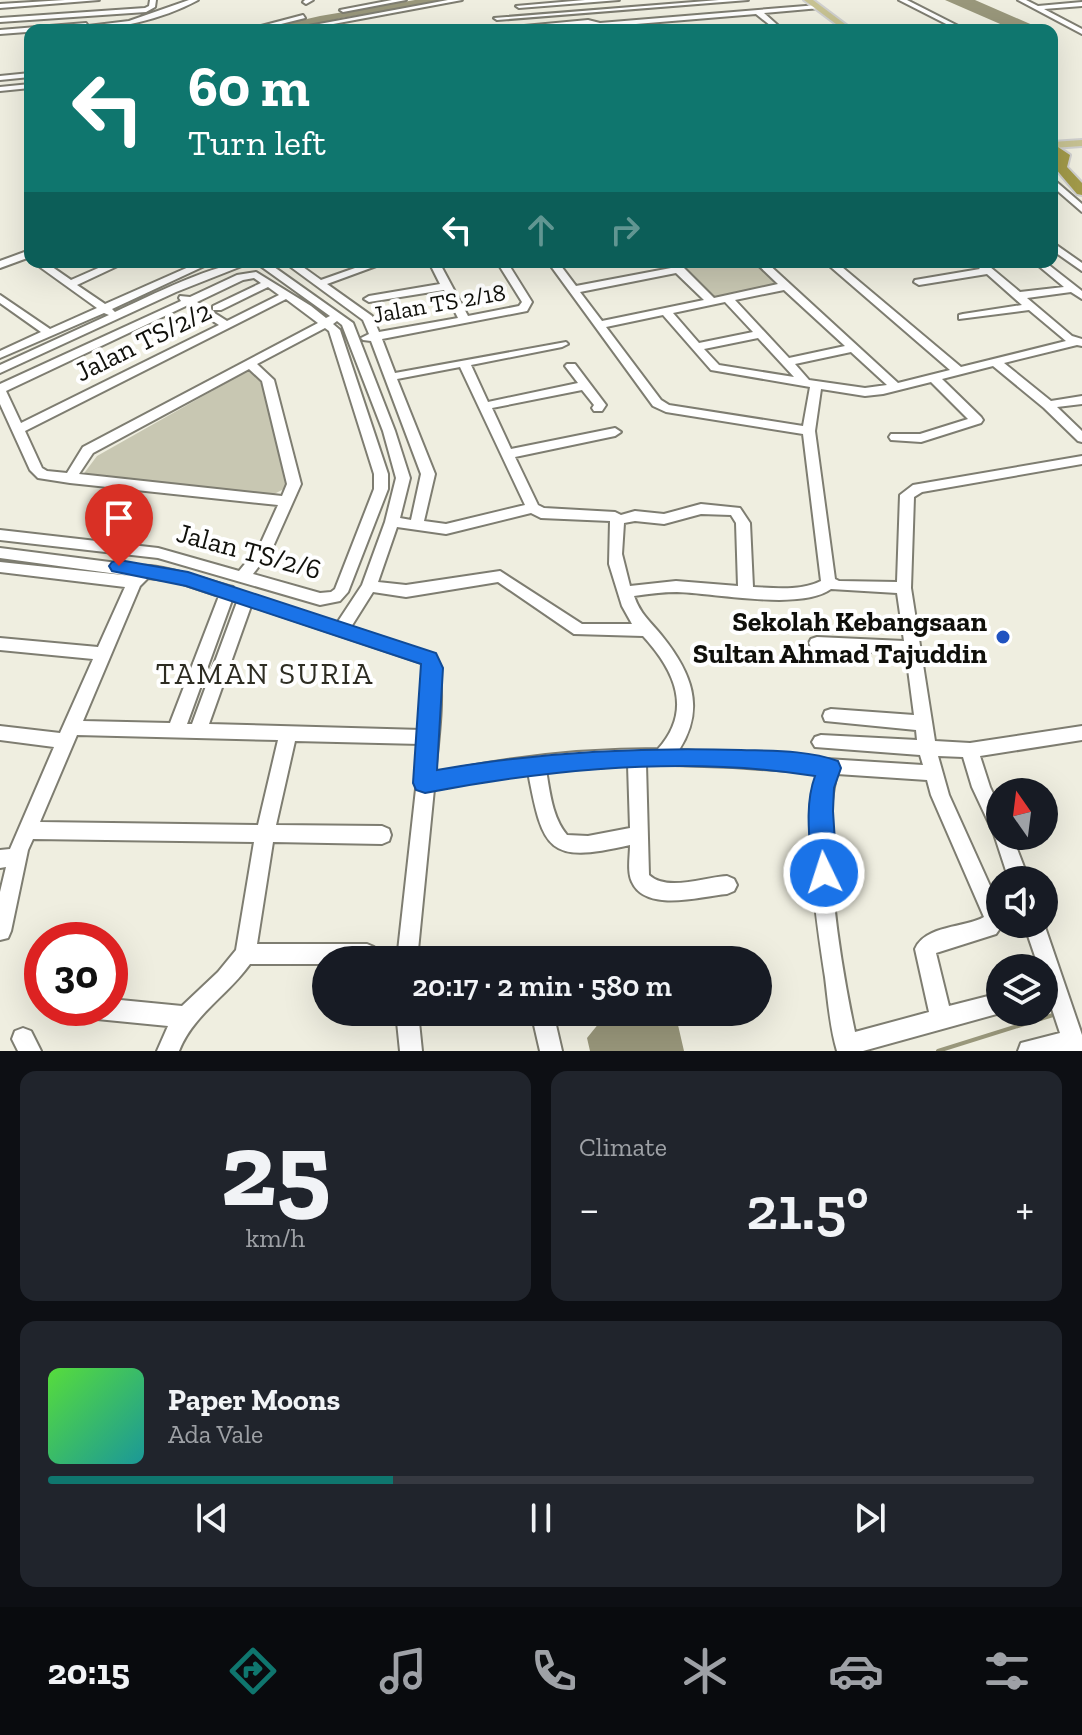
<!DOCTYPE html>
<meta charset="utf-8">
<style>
:root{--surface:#171b24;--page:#20242c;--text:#f1f3f6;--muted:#9ea1a6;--line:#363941;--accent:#0f766e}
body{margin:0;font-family:"Zilla Slab",serif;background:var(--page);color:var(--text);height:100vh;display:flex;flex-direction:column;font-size:30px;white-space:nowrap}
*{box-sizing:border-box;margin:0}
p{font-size:26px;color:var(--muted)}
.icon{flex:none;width:44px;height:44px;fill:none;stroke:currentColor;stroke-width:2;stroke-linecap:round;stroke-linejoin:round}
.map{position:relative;height:1051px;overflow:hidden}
.sheet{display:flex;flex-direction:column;gap:20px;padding:20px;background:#0d0f14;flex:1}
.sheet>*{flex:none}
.banner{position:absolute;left:24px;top:24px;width:1034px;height:244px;border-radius:16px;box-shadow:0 8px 32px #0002;background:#0f766e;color:#fff;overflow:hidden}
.needle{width:52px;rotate:346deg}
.controls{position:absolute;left:986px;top:778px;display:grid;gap:16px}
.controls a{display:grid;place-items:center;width:72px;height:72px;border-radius:50%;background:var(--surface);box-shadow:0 8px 32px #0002;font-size:40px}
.speed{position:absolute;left:24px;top:922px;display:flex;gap:16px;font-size:40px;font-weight:700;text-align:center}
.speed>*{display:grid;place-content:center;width:104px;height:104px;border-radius:50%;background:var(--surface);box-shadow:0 8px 32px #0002;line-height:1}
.speed .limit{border:12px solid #d22;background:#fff;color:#111}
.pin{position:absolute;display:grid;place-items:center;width:68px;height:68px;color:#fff;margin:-82px -34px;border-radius:50% 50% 50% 0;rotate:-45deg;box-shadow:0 0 8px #0007}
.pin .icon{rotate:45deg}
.me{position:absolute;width:88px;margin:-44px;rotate:356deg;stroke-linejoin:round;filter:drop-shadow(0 0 6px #0008)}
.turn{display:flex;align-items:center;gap:28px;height:168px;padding:0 32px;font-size:36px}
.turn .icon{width:104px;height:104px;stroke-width:2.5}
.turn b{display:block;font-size:56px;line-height:68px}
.lanes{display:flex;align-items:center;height:76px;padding:0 32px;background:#0003;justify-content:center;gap:40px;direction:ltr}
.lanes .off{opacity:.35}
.big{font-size:60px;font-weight:600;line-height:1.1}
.sheet .tile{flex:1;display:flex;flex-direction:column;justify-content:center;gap:12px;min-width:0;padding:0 28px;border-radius:16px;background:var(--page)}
.sheet .dial{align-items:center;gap:0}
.dial b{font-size:104px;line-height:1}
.song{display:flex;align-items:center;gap:24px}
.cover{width:96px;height:96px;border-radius:12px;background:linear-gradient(135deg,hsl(110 70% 55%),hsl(180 70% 35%))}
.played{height:8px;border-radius:4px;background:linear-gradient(90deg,var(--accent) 35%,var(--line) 35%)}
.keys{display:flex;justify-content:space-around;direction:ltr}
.heat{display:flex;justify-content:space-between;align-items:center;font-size:44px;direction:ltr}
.sheet .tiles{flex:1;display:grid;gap:20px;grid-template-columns:1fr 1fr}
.tile:last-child{grid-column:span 2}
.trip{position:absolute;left:312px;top:946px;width:460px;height:80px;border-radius:40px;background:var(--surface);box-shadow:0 8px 32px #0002;font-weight:600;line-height:80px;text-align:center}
.dock{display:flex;height:128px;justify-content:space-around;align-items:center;background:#090b0e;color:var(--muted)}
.dock .icon{width:56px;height:56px}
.dock .current{color:var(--accent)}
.dock b{font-size:36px;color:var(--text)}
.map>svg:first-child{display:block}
.green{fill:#c8c7b2}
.water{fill:#99977b}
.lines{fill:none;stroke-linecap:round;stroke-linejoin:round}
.stream{stroke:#99977b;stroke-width:4}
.minor-casing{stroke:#7e7d71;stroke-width:4}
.major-casing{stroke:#cfcfce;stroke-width:4}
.highway-casing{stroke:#cfcfce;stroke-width:4}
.minor{fill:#fff;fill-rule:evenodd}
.major{fill:#c7c292;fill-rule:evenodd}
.highway{fill:#a29a49;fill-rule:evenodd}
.route{fill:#1a73e8;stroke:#114b97;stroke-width:2}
.poi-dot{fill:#2053c0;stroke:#fff;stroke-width:3}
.labels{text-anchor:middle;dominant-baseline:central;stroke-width:8;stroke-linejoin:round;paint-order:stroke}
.far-street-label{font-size:24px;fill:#10100b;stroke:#fff}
.street-label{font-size:28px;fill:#10100b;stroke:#fff}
.poi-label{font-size:28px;font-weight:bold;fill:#10100b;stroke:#fff;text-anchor:end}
.neighbourhood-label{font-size:30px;letter-spacing:2px;fill:#2e2d23;stroke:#fff}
</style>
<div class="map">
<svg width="1082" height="1051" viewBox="0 0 1082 1051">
<rect width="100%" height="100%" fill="#efeee0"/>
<path class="green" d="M677,262H753L777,285L711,298Z
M249,370L265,380L286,488L274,494L82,476L97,456Z"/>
<path class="water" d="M415,0H452L342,18L288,30H259L320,16Z
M945,0H975L1044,30H1014Z
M608,1012H675L684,1051H590L587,1038Z"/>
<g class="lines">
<path class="stream" d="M938,1051L1053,1015"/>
<g class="minor-casing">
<path id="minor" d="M65,0H99L0,8V4Z
M150,0H156L155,7L146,12L0,22V18L145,8L149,6Z
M189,0H198C161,20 115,30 73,30L79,28L0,34V30L86,23L88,26L129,21Z
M305,0H313L306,4L303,2Z
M392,0H406L343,12L340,10Z
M448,0H462L301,30H287Z
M585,0H619L519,8L516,6Z
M719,0H748L497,20L494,18Z
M899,0H907L966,30H958Z
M1018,0H1026L1038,6L1082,2V6L1044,9L1082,29V34Z
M818,5L820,8L764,13L783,30H776L756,14L600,27L588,24L480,30L588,20L600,23Z
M303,15L305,18L257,30H246Z
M733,26L735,29L709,30Z
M30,73V77L0,80V76Z
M30,84V88L0,91V87Z
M1052,178L1082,204V212L1052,186Z
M1052,242L1082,263V271L1052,250Z
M30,250V257L0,268V261Z
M33,262H45L71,280L112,262H126L77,285L105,304L200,262H213L112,309L115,312C150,296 216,262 252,262L176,292L0,373V365L109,315L104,313L0,358V351L41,332L0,303V295L50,329L97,308Z
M255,262H267L353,323L395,431L410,478L400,518L411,520L421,474L371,341L363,340L361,338L369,334L363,320L284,262H296L321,280L372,262H387L327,284L372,316L379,332L458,318L444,290L369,302L364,299L369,296L440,284L429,262H439L468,316L519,306L522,302L497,262H507L532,302L527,311L382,339L395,373L566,342L568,344L562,347L471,365L488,402L578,383L565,366L567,364H575L606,405L602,411H594L592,408L594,405L582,390L492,408L511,449L615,428L621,432L615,436L515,457L538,505L544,508L615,512L621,515L635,511L664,514L701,504L740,508L750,523L753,587C775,588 801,591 821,581L803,434L666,412L653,406L548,262H558L576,286L671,268L669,265L674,262L683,267L714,298L778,284L755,262H766L898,383L950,370L825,262H836L961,367L1066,341L1029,310L959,319V315L963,314L1022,305L987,274L919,285L914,282L915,280L980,269L973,262H984L1020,292L1064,287L1034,262H1045L1082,291V299L1071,292L1027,298L1072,336L1082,339V346L1077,345L1004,363L1051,401L1082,396V404L1057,407L1082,431V442L1078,441L1044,408L993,366L942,379L981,417L983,420L981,423L921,442L891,440L889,437L891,434H920L968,419L931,382L883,394L865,396L821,389L815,431L835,579L839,581L897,582L900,495L913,485L1082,456V464L922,492L914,497L911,588L935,741L970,743L1082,726V740L980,756L990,787L1000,808V836H1012L1029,880H1009L994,834L972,787L963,757L938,756L949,795L1000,908V924H1003L996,934L936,953L949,1006L1000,993V1012H1004L863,1051H837C830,1028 828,1001 825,977C816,917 802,832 820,773L733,767L646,764L649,875C667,892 705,877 727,876L734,879L737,885L734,891L727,894C702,896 646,913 632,882C627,872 630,856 630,845C548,864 543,851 528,772L434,789L417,960H397L421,744L295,741L276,825L382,826L389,829L391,835L389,841L382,844L273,842L257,944H367L374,947L377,954L375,960H326V964H250C228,995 193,1015 179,1051H157L168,1026L97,1019L90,1015L86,1008H110V999L182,1006L218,972L236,950L254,842L33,839L28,850L11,931L8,938L0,940V892L6,867L0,868V850L10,849L54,747L0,740V726L60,733L93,659L0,650V638L98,647L125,587L0,572V562L132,576L0,558V548L141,566C159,563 212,582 233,587L235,590L337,623L362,585L385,522L396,478L383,431L342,325L337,321L333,324L340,330L388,474V489L348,592L340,601L320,605L158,558L0,540V530L158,548L239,571L259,547L278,505L70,483L38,478L30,470L0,404V384L181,301L179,298L180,296L190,297L237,275L256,272L311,306L326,318L330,316ZM676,273L704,300L602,321L580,292ZM254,278L261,283L213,306V310H221L268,287L279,295L227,321L197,302L243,280ZM784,290L845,346L789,358L735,300ZM286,299L318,323L83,447L67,473L47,471L42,468L25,431ZM725,302L753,332L699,343L673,313ZM188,305L219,325L21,423L6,391ZM663,315L711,370L810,387L803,426L669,405L661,400L606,327ZM325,328L329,331L374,474V489L335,589L331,592L320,593L253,574L272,549L301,484L274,380L257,364ZM758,338L794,377L719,365L704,349ZM851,352L887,385L865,388L809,380L795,364ZM460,367L525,505L446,524L424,521L435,474L397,379ZM249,369L262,381L287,484L282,496L79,474L93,453ZM531,513L541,518L610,521L609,564L622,606L632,624H582L500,571L406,585L378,582L397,527L446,534ZM701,514L731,515L736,523L738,586L676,581L630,586L622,554L624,523L635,521L664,524ZM148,578L174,581L219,596L170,723L83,721L140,586ZM498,582L574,634L643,636C675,671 693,710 658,749C583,749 508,757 435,773C438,744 447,680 435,655L351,627L373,592L406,597ZM831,589L897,593L904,641L817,637L811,639L809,643L811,647L817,649L906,654L914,715L831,709L825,711L823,716L825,721L916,730L917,740L821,735L815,737L812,742L815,747L920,755L923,765L679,750C706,708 691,672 662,636C651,622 640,614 634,596C648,594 662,592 677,592C715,593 801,611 831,589ZM232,600L237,602L192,724H187ZM251,606L422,663V730L209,724ZM77,735L278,740L258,825L40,822ZM628,765L630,828L588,836L567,835C552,817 550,792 546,770ZM837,774L927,780L931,795L984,917C965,928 925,925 915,949L929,1012L855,1032C841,966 819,838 837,774Z
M1024,924H1044L1082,1035V1051H1018L1021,1043L1060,1033L1044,985V968H1039Z
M396,1012H418L422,1051H400Z
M531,1012H553L562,1051H540Z
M23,1028L31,1031L41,1051H18L12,1039L15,1031Z"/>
</g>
<g class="major-casing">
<path id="major" d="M804,0H813L853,30H844Z
M1082,140V146L1052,148V142Z"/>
</g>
<g class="highway-casing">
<path id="highway" d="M1052,143L1070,155L1067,167L1082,183V195L1077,194L1055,168L1058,156L1052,152Z"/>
</g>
<use href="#minor" class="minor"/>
<use href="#major" class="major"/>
<use href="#highway" class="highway"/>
</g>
<path class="route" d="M119,560L188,572L436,653L443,668L437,770C538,752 639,747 741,750C773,751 807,750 838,761L841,768L834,788L833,811L837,873L833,881L824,885L816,881L812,873C810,841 804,806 815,776C690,756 549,769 425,793L416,790L413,783L421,664L186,586L112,571L109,566L112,562Z"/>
<circle class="poi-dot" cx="1003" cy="637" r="8"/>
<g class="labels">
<g class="far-street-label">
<text transform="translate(439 303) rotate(-10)">Jalan TS 2/18</text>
</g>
<g class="street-label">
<text transform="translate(143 341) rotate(-26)">Jalan TS/2/2</text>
<text transform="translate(249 551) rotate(15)">Jalan TS/2/6</text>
</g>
<g class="poi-label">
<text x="987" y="621">Sekolah Kebangsaan<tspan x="987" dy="32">Sultan Ahmad Tajuddin</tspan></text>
</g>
<g class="neighbourhood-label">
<text x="265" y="674">TAMAN SURIA</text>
</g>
</g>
</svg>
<div class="controls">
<a><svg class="needle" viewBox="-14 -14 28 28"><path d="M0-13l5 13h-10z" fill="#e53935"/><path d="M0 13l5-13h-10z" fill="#9ea1a6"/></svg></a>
<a><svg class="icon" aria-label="sound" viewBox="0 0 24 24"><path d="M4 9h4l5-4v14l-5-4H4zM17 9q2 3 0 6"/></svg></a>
<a><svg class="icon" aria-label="layers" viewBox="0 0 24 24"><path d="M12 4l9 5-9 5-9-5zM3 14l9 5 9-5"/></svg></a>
</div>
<div class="speed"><div class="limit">30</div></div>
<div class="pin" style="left:119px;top:566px;background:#d93025"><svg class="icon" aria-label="arrive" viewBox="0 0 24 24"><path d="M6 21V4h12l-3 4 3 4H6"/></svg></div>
<svg class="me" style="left:824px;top:873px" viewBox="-20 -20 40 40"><circle r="17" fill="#1a73e8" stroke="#fff" stroke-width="3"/><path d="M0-11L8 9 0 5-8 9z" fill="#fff"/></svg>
<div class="trip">20:17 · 2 min · 580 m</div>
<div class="banner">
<div class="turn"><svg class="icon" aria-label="left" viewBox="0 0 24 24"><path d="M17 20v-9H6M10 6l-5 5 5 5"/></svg><div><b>60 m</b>Turn left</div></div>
<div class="lanes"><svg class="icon" aria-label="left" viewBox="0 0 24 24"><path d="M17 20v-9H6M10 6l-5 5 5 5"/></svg><svg class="icon off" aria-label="ahead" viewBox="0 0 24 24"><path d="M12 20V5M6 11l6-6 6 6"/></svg><svg class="icon off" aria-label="right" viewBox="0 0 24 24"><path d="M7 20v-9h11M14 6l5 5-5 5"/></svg></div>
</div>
</div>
<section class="sheet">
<div class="tiles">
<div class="tile dial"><b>25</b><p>km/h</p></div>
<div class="tile"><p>Climate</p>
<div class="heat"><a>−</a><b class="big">21.5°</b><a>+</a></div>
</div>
<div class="tile">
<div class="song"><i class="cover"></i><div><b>Paper Moons</b><p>Ada Vale</p></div></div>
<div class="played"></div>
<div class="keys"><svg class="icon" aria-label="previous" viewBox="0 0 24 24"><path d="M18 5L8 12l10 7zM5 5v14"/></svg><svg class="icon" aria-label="pause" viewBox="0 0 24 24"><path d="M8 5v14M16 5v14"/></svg><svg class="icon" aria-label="next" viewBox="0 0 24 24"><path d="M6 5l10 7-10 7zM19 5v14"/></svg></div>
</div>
</div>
</section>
<nav class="dock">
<b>20:15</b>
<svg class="icon current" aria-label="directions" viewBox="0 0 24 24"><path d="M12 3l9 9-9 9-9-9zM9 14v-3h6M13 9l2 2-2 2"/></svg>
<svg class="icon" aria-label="music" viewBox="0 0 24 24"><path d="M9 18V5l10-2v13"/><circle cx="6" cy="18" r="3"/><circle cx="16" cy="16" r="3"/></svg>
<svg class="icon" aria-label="phone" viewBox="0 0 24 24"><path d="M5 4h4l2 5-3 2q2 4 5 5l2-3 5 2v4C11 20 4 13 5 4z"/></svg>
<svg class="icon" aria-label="climate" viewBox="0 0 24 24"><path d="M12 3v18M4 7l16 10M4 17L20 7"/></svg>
<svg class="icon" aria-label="car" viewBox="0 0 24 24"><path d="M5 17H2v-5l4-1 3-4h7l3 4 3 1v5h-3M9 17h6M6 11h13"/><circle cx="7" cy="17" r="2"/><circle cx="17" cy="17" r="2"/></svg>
<svg class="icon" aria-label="filters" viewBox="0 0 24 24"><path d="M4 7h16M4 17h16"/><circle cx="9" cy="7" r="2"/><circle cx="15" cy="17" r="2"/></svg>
</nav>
